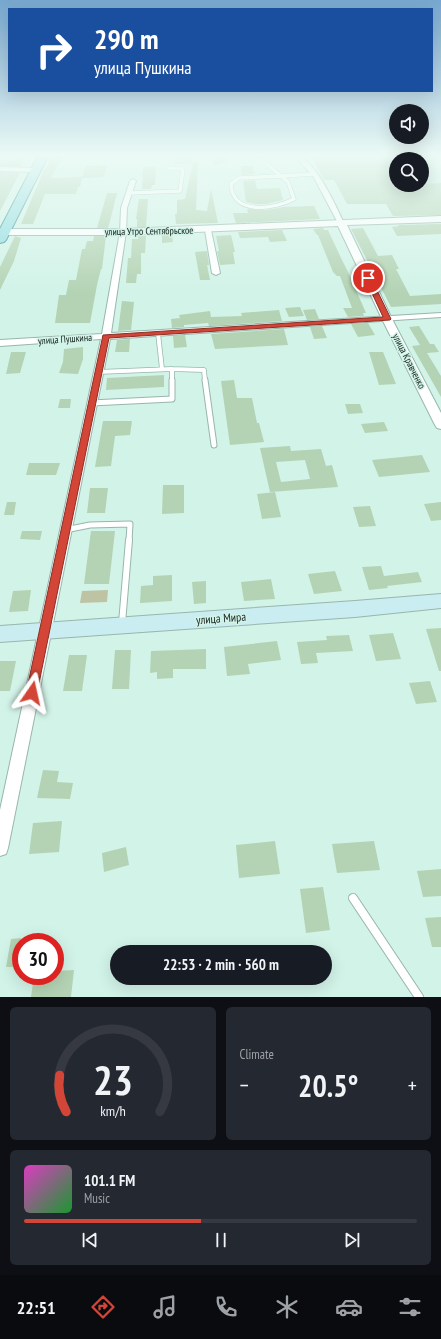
<!DOCTYPE html>
<meta charset="utf-8">
<style>
:root{--surface:#171b24;--page:#242831;--text:#f1f3f6;--muted:#9ea1a6;--line:#363941;--accent:#d34637}
body{margin:0;font-family:"PT Sans Narrow",sans-serif;background:var(--page);color:var(--text);height:100vh;display:flex;flex-direction:column;font-size:15px;white-space:nowrap}
*{box-sizing:border-box;margin:0}
p{font-size:13px;color:var(--muted)}
.icon{flex:none;width:22px;height:22px;fill:none;stroke:currentColor;stroke-width:2;stroke-linecap:round;stroke-linejoin:round}
.map{position:relative;height:997px;overflow:hidden}
.sheet{display:flex;flex-direction:column;gap:10px;padding:10px;background:#0d0f14;flex:1}
.sheet>*{flex:none}
.hud{position:absolute;left:8px;top:8px;width:425px;height:84px;border-radius:0px;box-shadow:0 4px 16px #0002;background:#1a4fa0;color:#fff;overflow:hidden}
.controls{position:absolute;left:389px;top:104px;display:grid;gap:8px}
.controls a{display:grid;place-items:center;width:40px;height:40px;border-radius:50%;background:var(--surface);box-shadow:0 4px 16px #0002;font-size:20px}
.speed{position:absolute;left:12px;top:933px;display:flex;gap:8px;font-size:20px;font-weight:700;text-align:center}
.speed>*{display:grid;place-content:center;width:52px;height:52px;border-radius:50%;background:var(--surface);box-shadow:0 4px 16px #0002;line-height:1}
.speed .limit{border:6px solid #d22;background:#fff;color:#111}
.pin{position:absolute;display:grid;place-items:center;width:34px;height:34px;color:#fff;margin:-17px;border:2px solid #fff;border-radius:50%;box-shadow:0 1px 4px #0007}
.me{position:absolute;width:44px;margin:-22px;rotate:11deg;stroke-linejoin:round;filter:drop-shadow(0 0 3px #0008)}
.turn{display:flex;align-items:center;gap:14px;height:84px;padding:0 20px;font-size:18px}
.turn .icon{width:52px;height:52px;stroke-width:2.5}
.turn b{display:block;font-size:28px;line-height:34px}
.big{font-size:30px;font-weight:600;line-height:1.1}
.sheet .widget{flex:1;display:flex;flex-direction:column;justify-content:center;gap:6px;min-width:0;padding:0 14px;border-radius:6px;background:var(--page)}
.sheet .dial{align-items:center;gap:0}
.dial svg{height:104px;overflow:visible;fill:none;stroke:var(--line);stroke-width:7;stroke-linecap:round;text-anchor:middle}
.dial text{fill:var(--text);stroke:none}
.song{display:flex;align-items:center;gap:12px}
.cover{width:48px;height:48px;border-radius:6px;background:linear-gradient(135deg,hsl(310 70% 55%),hsl(130 70% 35%))}
.played{height:4px;border-radius:2px;background:linear-gradient(90deg,var(--accent) 45%,var(--line) 45%)}
.keys{display:flex;justify-content:space-around;direction:ltr}
.heat{display:flex;justify-content:space-between;align-items:center;font-size:22px;direction:ltr}
.sheet .tiles{flex:1;display:grid;gap:10px;grid-template-columns:1fr 1fr}
.widget:last-child{grid-column:span 2}
.trip{position:absolute;left:110px;top:945px;width:222px;height:40px;border-radius:20px;background:var(--surface);box-shadow:0 4px 16px #0002;font-weight:600;line-height:40px;text-align:center}
.menu{display:flex;height:64px;justify-content:space-around;align-items:center;background:#090b0e;color:var(--muted)}
.menu .icon{width:28px;height:28px}
.menu .selected{color:var(--accent)}
.menu b{font-size:18px;color:var(--text)}
.map>svg:first-child{display:block}
.green{fill:#bdc3a3}
.building{fill:#b4d3b4;fill-rule:evenodd}
.lines{fill:none;stroke-linecap:round;stroke-linejoin:round}
.service-far4-casing{stroke:#98b6ad;stroke-width:4.5}
.service-far3-casing{stroke:#98b6ad;stroke-width:5.5}
.service-far2-casing{stroke:#98b6ad;stroke-width:7}
.service-far1-casing{stroke:#98b6ad;stroke-width:8}
.service-casing{stroke:#98b6ad;stroke-width:10}
.minor-casing{stroke:#98b6ad;stroke-width:2}
.tertiary-casing{stroke:#98b6ad;stroke-width:2}
.secondary-casing{stroke:#98b6ad;stroke-width:2}
.primary-casing{stroke:#388c91;stroke-width:2}
.service-far4{stroke:#fff;stroke-width:3.5}
.service-far3{stroke:#fff;stroke-width:4}
.service-far2{stroke:#fff;stroke-width:5}
.service-far1{stroke:#fff;stroke-width:6}
.service{stroke:#fff;stroke-width:8}
.minor{fill:#fff;fill-rule:evenodd}
.tertiary{fill:#fff;fill-rule:evenodd}
.secondary{fill:#c9edf1;fill-rule:evenodd}
.primary{fill:#92dce2;fill-rule:evenodd}
.route{fill:#d34637;stroke:#892e24}
.labels{text-anchor:middle;dominant-baseline:central;stroke-width:3;stroke-linejoin:round;paint-order:stroke}
.far-street-label{font-size:10px;fill:#17231f;stroke:#d2f3e8}
.street-label{font-size:12px;fill:#17231f;stroke:#d2f3e8}
</style>
<div class="map">
<svg width="441" height="997" viewBox="0 0 441 997">
<rect width="100%" height="100%" fill="#d2f3e8"/>
<path class="green" d="M108,590L107,602L80,603L82,591Z"/>
<path class="building" d="M54,154H64L51,178L82,177L86,166L108,165L103,177L82,178L80,187H78L76,194H45L33,224H21L44,170Z
M175,154H192V164H174Z
M215,154H226L225,163L213,165Z
M310,154H387L396,166V185L441,183V215L393,216L386,204H347L334,180H324Z
M14,157H26L21,166H0V159L12,160Z
M193,162H198L196,210L207,211L211,189L218,223L176,224L175,214H177V200L185,199Z
M241,166H253L254,174L242,175Z
M143,167H156L155,185H152L151,189H142Z
M0,172L20,173L0,211Z
M255,180L257,189L280,188L283,200L266,204H256L246,202L243,181Z
M107,193H117L109,225L108,228H97Z
M139,199H148L146,227H137V219H136Z
M314,206L320,219L236,223L233,213H248L247,209L266,210L284,207Z
M441,224V234L397,236L392,227L399,226L398,225Z
M323,228L324,230H328L341,258L350,276L366,313H363L364,316L348,317L343,308H352L340,276H337L333,272L318,235H317L313,229Z
M363,228L378,256L392,255L399,269H396L410,296L441,294V304L391,307L351,229Z
M282,230L287,241L270,242L268,237L240,238L238,232Z
M172,234L173,242L162,243V235Z
M231,235L235,252H233L235,264L220,265L217,251H219L216,236Z
M15,236L21,238L14,261L0,290V267Z
M94,236H106L102,269H101L97,285L90,323H55L59,295H66L69,280H76L82,249H85L87,241H93Z
M138,236H146L145,253H141V274H137L136,283H126L128,258H131L132,239H138Z
M207,251L209,265H207L210,280H200L195,252Z
M122,301L134,302L131,330L118,331Z
M300,307L304,316L289,317L285,308Z
M315,309L319,319L307,320L303,310Z
M279,310L282,321L209,326L208,323L184,325V327L172,328L171,319L180,318L179,315L210,311L211,317L242,316L241,313Z
M368,323L375,335L358,337L351,324Z
M322,326L327,338L314,339L310,327Z
M419,326L430,344H434L439,352L427,353L441,376V397L412,346L420,345L409,327Z
M284,329L288,345L215,349L211,334Z
M185,335L187,347L174,348L173,336Z
M130,339L129,352H115L117,340Z
M83,347V359L78,374L59,373L63,362L64,349Z
M11,352H26L20,373L6,374Z
M369,352H383L396,384L379,385Z
M164,375V387L106,390L107,378Z
M234,380L237,398H252L257,423H259L264,442L230,445L221,381Z
M60,399H71L70,408H58Z
M345,404H360L363,413L348,414Z
M103,421H132L130,435L115,436L111,466L95,467Z
M384,422L388,431L365,433L361,424Z
M290,446L291,451L321,449L326,466L332,465L338,487L270,492L260,448ZM305,460L310,479L281,482L276,462Z
M422,455L430,472L379,477L372,460Z
M29,463H60L56,475H26Z
M163,485H184V513L162,514Z
M90,488H108L105,513H87Z
M275,492L281,517L262,519L257,494Z
M7,502H16L14,515H4Z
M441,502V520L431,521L424,504Z
M370,506L376,526L359,527L353,507Z
M22,531H42L40,540L20,539Z
M91,531H115L109,584H84Z
M381,566L384,576L418,572L422,582L387,586L388,588L369,590L362,567Z
M335,571L342,591L314,594L308,574Z
M172,575V601L140,603L141,586L153,585V576Z
M271,579L275,599L244,601L241,582Z
M206,581V603L194,604L192,582Z
M31,590L28,611L9,612L13,591Z
M441,628V671H439L426,629Z
M393,633L401,659L376,661L369,635Z
M349,635L353,651L316,653L318,663L301,664L297,642L327,640L326,636Z
M277,641L281,660L248,664L250,674L227,676L224,647Z
M206,649V669H173V678L157,679V672L150,673L151,651Z
M115,650H131L129,689H112Z
M69,655H87L82,691H63Z
M0,661H16L10,691H0Z
M430,681L437,702L416,704L409,683Z
M43,770L59,771L57,782L73,783L70,799L37,798Z
M62,821L59,852L29,854L33,823Z
M275,841L280,874L239,878L236,845Z
M374,841L380,870L337,873L332,844Z
M126,847L129,865L104,872L102,853Z
M441,869V896L423,897L417,871Z
M323,887L330,930L306,933L300,889Z
M441,917V947H432L425,918Z
M21,938V967H6L11,939Z
M74,970L71,997H31L34,976H55V971Z"/>
<g class="lines">
<g class="service-far4-casing">
<path id="service-far4" d="M236,158L262,160L281,176
M281,176L288,182L294,199C275,209 232,216 231,184L239,178Z
M281,176L314,174
M130,193L180,191L183,169L168,168"/>
</g>
<g class="service-far3-casing">
<path id="service-far3" d="M158,333L162,369
M172,369L204,370L205,381
M98,372L172,369V381"/>
</g>
<g class="service-far2-casing">
<path id="service-far2" d="M205,380L214,445
M91,403L172,399V380
M65,530L90,525L130,524L129,541"/>
</g>
<g class="service-far1-casing">
<path id="service-far1" d="M122,623L129,540"/>
</g>
<g class="service-casing">
<path id="service" d="M353,898L419,997"/>
</g>
<g class="minor-casing">
<path id="minor" d="M290,154C312,151 336,206 344,223L343,224L338,223L313,176L299,161Z
M0,167L35,168L38,170L35,172L0,171Z
M133,179L136,181L127,208L126,232L111,333L441,313V317L110,339L8,848L6,854L0,856V810L101,339L0,346V340L102,334L120,232L121,208L130,181Z
M208,228L211,230L220,273L216,275L212,273L205,230Z"/>
</g>
<g class="tertiary-casing">
<path id="tertiary" d="M441,216V222L347,225L392,319L441,413V429L437,428L435,425L382,319L338,226L123,235H0V229H123Z"/>
</g>
<g class="secondary-casing">
<path id="secondary" d="M441,594V608L355,617L0,642V626L355,601Z"/>
</g>
<g class="primary-casing">
<path id="primary" d="M39,154H49L6,240L4,242L0,243V229Z"/>
</g>
<use href="#service-far4" class="service-far4"/>
<use href="#service-far3" class="service-far3"/>
<use href="#service-far2" class="service-far2"/>
<use href="#service-far1" class="service-far1"/>
<use href="#service" class="service"/>
<use href="#minor" class="minor"/>
<use href="#tertiary" class="tertiary"/>
<use href="#secondary" class="secondary"/>
<use href="#primary" class="primary"/>
</g>
<linearGradient id="sky" x2="0" y2="1"><stop stop-color="#77a7cf"/><stop offset="0.53" stop-color="#ebfaf5"/><stop offset="1" stop-color="#ebfaf5" stop-opacity="0"/></linearGradient>
<rect width="441" height="293" fill="url(#sky)"/>
<path class="route" d="M368,276L371,278L391,319L390,320L109,338L37,693L36,697L32,698L27,697L26,693L103,335L383,317L365,278Z"/>
<g class="labels">
<g class="far-street-label">
<text transform="translate(149 231) rotate(-1)">улица Утро Сентябрьское</text>
<text transform="translate(65 339) rotate(-4)">улица Пушкина</text>
<text transform="translate(409 361) rotate(63)">улица Кравченко</text>
</g>
<g class="street-label">
<text transform="translate(221 618) rotate(-4)">улица Мира</text>
</g>
</g>
</svg>
<div class="controls">
<a><svg class="icon" aria-label="sound" viewBox="0 0 24 24"><path d="M4 9h4l5-4v14l-5-4H4zM17 9q2 3 0 6"/></svg></a>
<a><svg class="icon" aria-label="search" viewBox="0 0 24 24"><circle cx="10" cy="10" r="6"/><path d="M15 15l6 6"/></svg></a>
</div>
<div class="speed"><div class="limit">30</div></div>
<div class="pin" style="left:368px;top:278px;background:#d93025"><svg class="icon" aria-label="arrive" viewBox="0 0 24 24"><path d="M6 21V4h12l-3 4 3 4H6"/></svg></div>
<svg class="me" style="left:32px;top:693px" viewBox="-20 -20 40 40"><path d="M0-17L14 15 0 8-14 15z" fill="#d34637" stroke="#fff" stroke-width="4"/></svg>
<div class="trip">22:53 · 2 min · 560 m</div>
<div class="hud">
<div class="turn"><svg class="icon" aria-label="right" viewBox="0 0 24 24"><path d="M7 20v-9h11M14 6l5 5-5 5"/></svg><div><b>290 m</b>улица Пушкина</div></div>
</div>
</div>
<section class="sheet">
<div class="tiles">
<div class="widget dial"><svg viewBox="0 0 100 80">
<path d="M14 69A42 42 0 1 1 86 69"/>
<path d="M14 69A42 42 0 0 1 9 41" stroke="#d34637"/>
<text x="50" y="56" font-size="32" font-weight="700">23</text>
<text x="50" y="72" font-size="11">km/h</text>
</svg></div>
<div class="widget"><p>Climate</p>
<div class="heat"><a>−</a><b class="big">20.5°</b><a>+</a></div>
</div>
<div class="widget">
<div class="song"><i class="cover"></i><div><b>101.1 FM</b><p>Music</p></div></div>
<div class="played"></div>
<div class="keys"><svg class="icon" aria-label="previous" viewBox="0 0 24 24"><path d="M18 5L8 12l10 7zM5 5v14"/></svg><svg class="icon" aria-label="pause" viewBox="0 0 24 24"><path d="M8 5v14M16 5v14"/></svg><svg class="icon" aria-label="next" viewBox="0 0 24 24"><path d="M6 5l10 7-10 7zM19 5v14"/></svg></div>
</div>
</div>
</section>
<nav class="menu">
<b>22:51</b>
<svg class="icon selected" aria-label="directions" viewBox="0 0 24 24"><path d="M12 3l9 9-9 9-9-9zM9 14v-3h6M13 9l2 2-2 2"/></svg>
<svg class="icon" aria-label="music" viewBox="0 0 24 24"><path d="M9 18V5l10-2v13"/><circle cx="6" cy="18" r="3"/><circle cx="16" cy="16" r="3"/></svg>
<svg class="icon" aria-label="phone" viewBox="0 0 24 24"><path d="M5 4h4l2 5-3 2q2 4 5 5l2-3 5 2v4C11 20 4 13 5 4z"/></svg>
<svg class="icon" aria-label="climate" viewBox="0 0 24 24"><path d="M12 3v18M4 7l16 10M4 17L20 7"/></svg>
<svg class="icon" aria-label="car" viewBox="0 0 24 24"><path d="M5 17H2v-5l4-1 3-4h7l3 4 3 1v5h-3M9 17h6M6 11h13"/><circle cx="7" cy="17" r="2"/><circle cx="17" cy="17" r="2"/></svg>
<svg class="icon" aria-label="filters" viewBox="0 0 24 24"><path d="M4 7h16M4 17h16"/><circle cx="9" cy="7" r="2"/><circle cx="15" cy="17" r="2"/></svg>
</nav>
